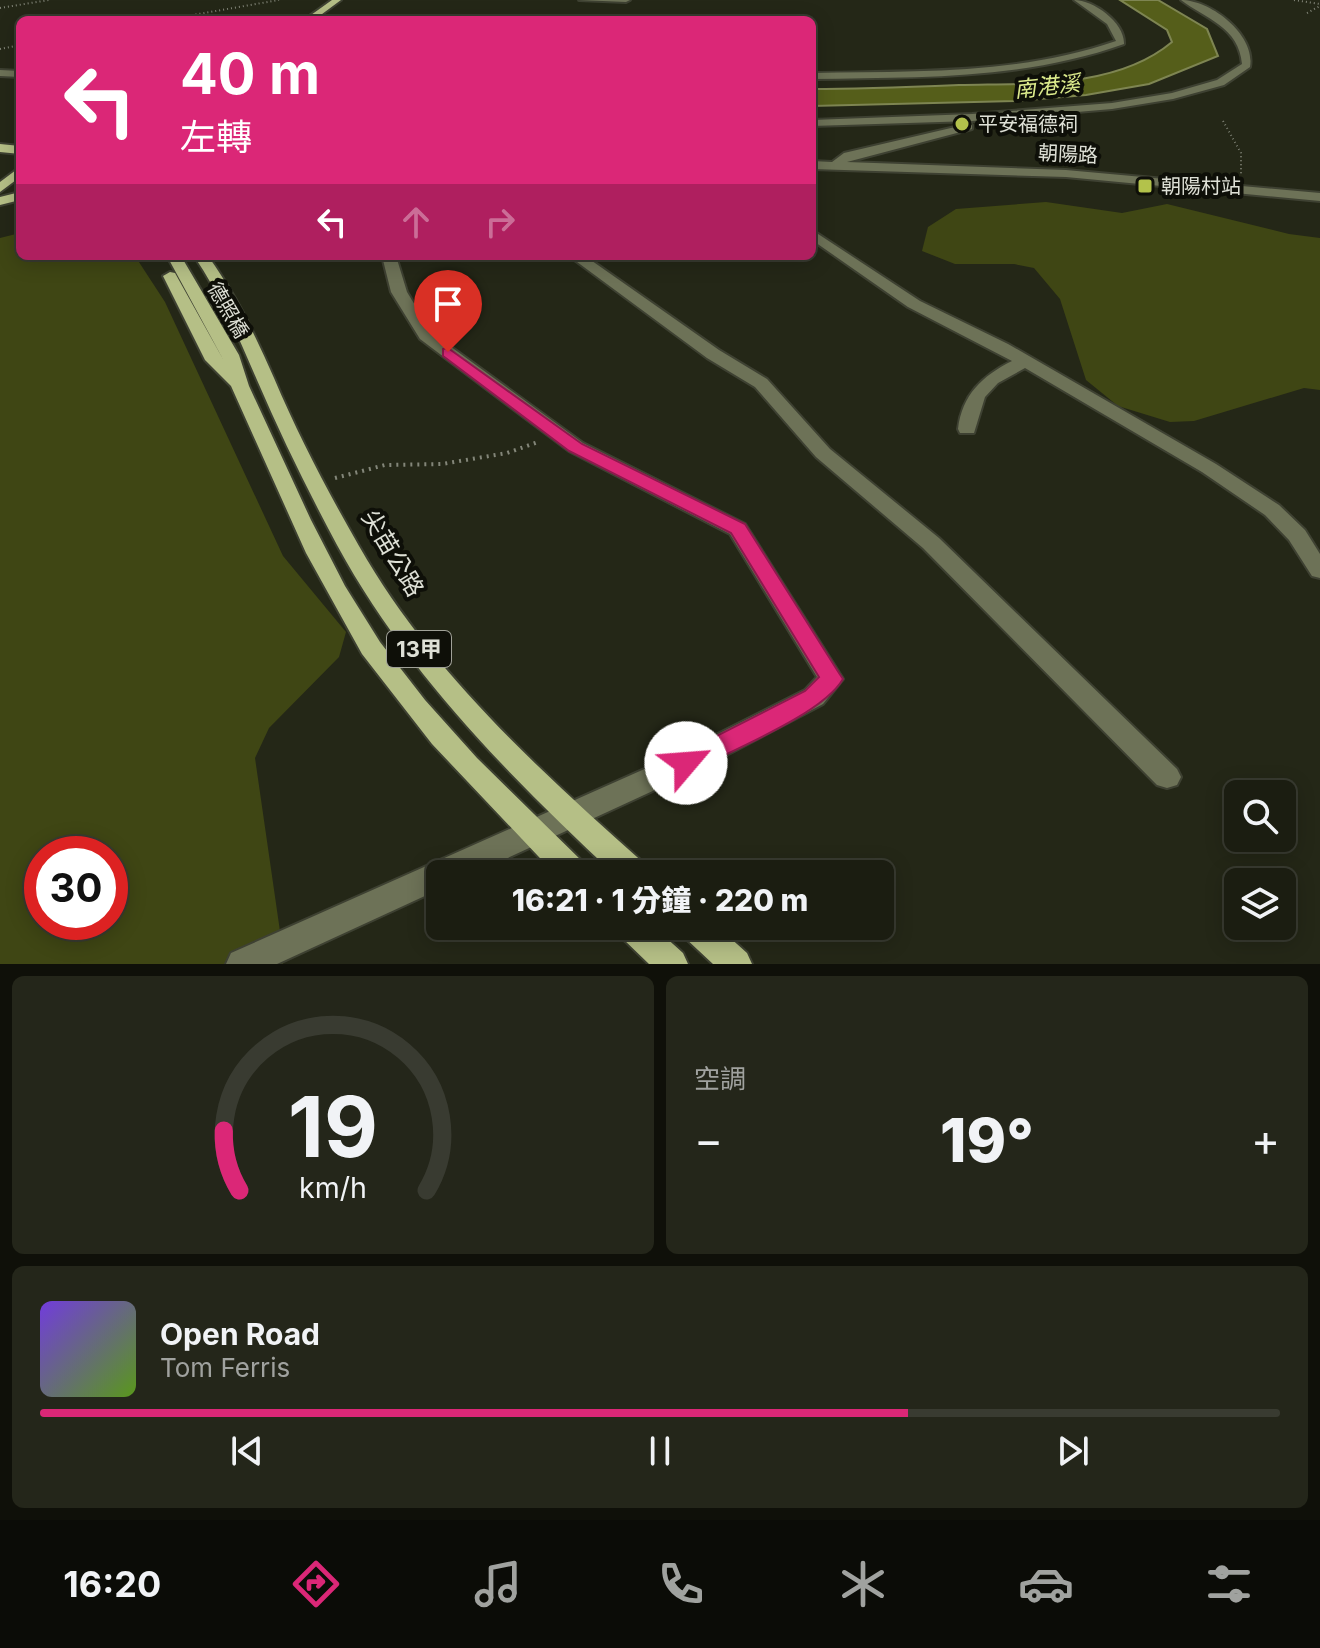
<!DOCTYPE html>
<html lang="zh-TW">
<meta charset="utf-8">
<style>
:root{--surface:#1b1d11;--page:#24261a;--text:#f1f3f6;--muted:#a0a29f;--line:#393b31;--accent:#db2777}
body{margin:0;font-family:Inter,"Noto Sans TC",sans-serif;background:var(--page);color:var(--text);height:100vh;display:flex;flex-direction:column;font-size:30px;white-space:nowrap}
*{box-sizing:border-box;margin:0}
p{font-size:26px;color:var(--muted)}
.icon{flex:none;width:44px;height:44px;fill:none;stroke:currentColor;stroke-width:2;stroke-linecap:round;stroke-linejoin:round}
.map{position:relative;height:964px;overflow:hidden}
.drawer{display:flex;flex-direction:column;gap:12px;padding:12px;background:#0f1009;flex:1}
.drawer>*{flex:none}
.top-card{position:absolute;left:16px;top:16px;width:800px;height:244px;border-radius:12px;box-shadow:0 4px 20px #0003,0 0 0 2px var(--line);background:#db2777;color:#fff;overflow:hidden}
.fabs{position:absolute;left:1224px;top:780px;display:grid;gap:16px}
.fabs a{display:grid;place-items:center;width:72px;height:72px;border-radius:12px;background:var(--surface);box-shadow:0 4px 20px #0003,0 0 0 2px var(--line);font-size:40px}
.speed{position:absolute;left:24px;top:836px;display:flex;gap:16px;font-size:40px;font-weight:700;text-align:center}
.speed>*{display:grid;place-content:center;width:104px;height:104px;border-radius:50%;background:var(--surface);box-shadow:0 4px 20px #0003,0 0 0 2px var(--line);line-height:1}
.speed .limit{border:12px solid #d22;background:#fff;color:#111}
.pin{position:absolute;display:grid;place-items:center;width:68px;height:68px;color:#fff;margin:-82px -34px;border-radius:50% 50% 50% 0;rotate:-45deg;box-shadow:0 0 8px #0007}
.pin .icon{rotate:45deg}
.me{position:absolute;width:88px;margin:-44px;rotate:63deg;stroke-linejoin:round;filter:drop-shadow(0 0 6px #0008)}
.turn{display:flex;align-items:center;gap:28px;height:168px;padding:0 32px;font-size:36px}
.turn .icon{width:104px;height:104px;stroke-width:2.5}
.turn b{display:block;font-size:56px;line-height:68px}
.lanes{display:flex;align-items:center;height:76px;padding:0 32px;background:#0003;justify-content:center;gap:40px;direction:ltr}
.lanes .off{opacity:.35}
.big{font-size:60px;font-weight:800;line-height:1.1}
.drawer .card{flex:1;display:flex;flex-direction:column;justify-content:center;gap:12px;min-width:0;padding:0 28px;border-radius:12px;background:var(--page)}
.drawer .dial{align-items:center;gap:0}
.dial svg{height:208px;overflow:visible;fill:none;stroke:var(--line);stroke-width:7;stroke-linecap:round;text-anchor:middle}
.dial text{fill:var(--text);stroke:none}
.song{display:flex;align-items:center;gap:24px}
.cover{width:96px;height:96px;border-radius:12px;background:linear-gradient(135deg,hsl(260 70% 55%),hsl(90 70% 35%))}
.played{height:8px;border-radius:4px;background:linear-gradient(90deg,var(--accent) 70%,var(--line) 70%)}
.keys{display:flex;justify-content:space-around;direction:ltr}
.heat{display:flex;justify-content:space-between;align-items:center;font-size:44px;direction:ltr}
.drawer .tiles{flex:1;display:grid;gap:12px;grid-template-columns:1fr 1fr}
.card:last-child{grid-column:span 2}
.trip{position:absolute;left:426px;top:860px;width:468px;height:80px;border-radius:12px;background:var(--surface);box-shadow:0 4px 20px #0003,0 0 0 2px var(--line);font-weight:800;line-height:80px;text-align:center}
.menu{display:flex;height:128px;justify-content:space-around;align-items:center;background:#0b0c07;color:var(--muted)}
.menu .icon{width:56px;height:56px}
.menu .current{color:var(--accent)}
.menu b{font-size:36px;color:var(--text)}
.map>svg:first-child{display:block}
.green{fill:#3f4614;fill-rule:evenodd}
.water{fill:#555e1a;stroke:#7e8552;stroke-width:2}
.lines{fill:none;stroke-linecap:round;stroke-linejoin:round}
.minor-casing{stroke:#3e4132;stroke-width:4}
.major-casing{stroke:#3e4132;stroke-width:4}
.path-far1{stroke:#838679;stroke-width:2;stroke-dasharray:1 3;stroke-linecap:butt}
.path{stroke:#838679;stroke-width:4;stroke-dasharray:2 5;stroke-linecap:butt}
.minor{fill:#6d7257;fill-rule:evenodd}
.major{fill:#b5bf86;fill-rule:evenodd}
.route{fill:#db2777;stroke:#8e194d;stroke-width:2}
.poi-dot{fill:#b3c24b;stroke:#0e0f08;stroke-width:3}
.labels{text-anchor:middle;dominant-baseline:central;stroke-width:8;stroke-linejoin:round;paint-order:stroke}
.far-poi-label{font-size:20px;fill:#dee0d6;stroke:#0e0f08;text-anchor:start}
.far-street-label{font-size:20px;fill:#dee0d6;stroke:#0e0f08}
.far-water-label{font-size:22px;font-style:italic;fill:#dceb8c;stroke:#0e0f08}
.shield{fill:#0e0f08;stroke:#a0a198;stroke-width:2}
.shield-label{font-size:22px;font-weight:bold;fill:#dee0d6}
.street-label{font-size:24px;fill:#dee0d6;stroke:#0e0f08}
</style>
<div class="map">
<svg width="1320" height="964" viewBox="0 0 1320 964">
<rect width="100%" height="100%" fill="#242717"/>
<path class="green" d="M1046,202L1122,213L1167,204L1289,234L1320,238V390L1304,388L1194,421L1170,422L1118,406L1086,380L1060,299L1034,268L1014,264H955L922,251L928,227L956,209Z
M20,233V256H135L165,302L283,556L346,632L339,657L269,728L255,758L284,959L283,964H0V238ZM42,854H110V922H42Z"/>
<path class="water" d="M1120,0H1158L1207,29L1218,56L1149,84L1086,95L1015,101L812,106V89C861,89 910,87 959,85C1028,83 1116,89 1172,42L1167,30Z"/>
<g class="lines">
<g class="minor-casing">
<path id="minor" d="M579,0H630L626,2Z
M1074,0C1094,0 1125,23 1124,44C1023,80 918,77 812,79V73C914,71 1018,75 1116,41L1107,24Z
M1181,0C1211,0 1256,35 1250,67L1224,85L1173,99L1112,109L972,121L812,126V120L972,114L1112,103L1172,93L1217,80L1242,64C1239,27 1206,19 1181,0Z
M0,70L20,71V77L0,76Z
M968,124L972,125V129L847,162L1066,170L1320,193V201L1066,177L812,169V161L832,162L844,153Z
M812,230L920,301L1008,344L1216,464L1279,505L1305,530L1320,554V578L1312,576L1289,540L1265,515L1202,472L1025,368L998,383L985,397L974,433H960L958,429C962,395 982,376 1012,361L908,307L812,240Z
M382,256H396L407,292L432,333L583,443L745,524L843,679L823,704L696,771L473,874H440V889L277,964H226L231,953L676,755L805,690L817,677L730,534L569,451L420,339L391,292Z
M569,256H585L719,350L767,379L830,449L939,538L1177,769L1181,777L1177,785L1167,788L1157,785L923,548L816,457L755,387L707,358Z"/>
</g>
<g class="major-casing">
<path id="major" d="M332,0H341L314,20H304Z
M0,144L20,146V154L0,152Z
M20,167V177L0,192V182Z
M20,192V200L0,205V197Z
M167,256H181L239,355L249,386L311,520L345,586L380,642L425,700L477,758L586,865L590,874H555L432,744L362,654L306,553L231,386L205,360L163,276L170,272L175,273L224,361Z
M194,256H208C236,295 255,335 274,378C298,435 328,492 359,546C430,671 539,770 646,865L650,874H614C509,776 406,672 337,545C308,491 281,436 257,380C238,336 221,296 194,256Z
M615,926H653L683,953L688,964H649L620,936Z
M678,926H717L747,953L752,964H713L683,936Z"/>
</g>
<path class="path-far1" d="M1294,0L1320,4
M0,8L49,0
M1307,13L1320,6
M164,20L279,0
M0,49L20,45
M1223,121L1241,153V176"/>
<path class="path" d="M335,478L385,465L442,464L507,453L538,442"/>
<use href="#minor" class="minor"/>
<use href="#major" class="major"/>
</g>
<path class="route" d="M448,348L582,444L745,524L839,673L843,679C823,714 732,750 694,770L686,773L677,770L673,763L677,756L805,691L819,677L731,533L569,451L443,356V349Z"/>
<g class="poi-dot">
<circle cx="962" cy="124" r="8"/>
<rect x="1137" y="178" width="16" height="16" rx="4"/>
</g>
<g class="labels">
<g class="far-poi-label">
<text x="978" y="124">平安福德祠</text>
<text x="1161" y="186">朝陽村站</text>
</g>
<g class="far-street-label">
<text transform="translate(1068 154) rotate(3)">朝陽路</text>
<text transform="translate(228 310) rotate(60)">德照橋</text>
</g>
<g class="far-water-label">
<text transform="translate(1047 86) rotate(-6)">南港溪</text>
</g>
<rect class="shield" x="387" y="631" width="64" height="36" rx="6"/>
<g class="shield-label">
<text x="419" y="649">13甲</text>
</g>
<g class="street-label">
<text transform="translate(393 553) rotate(59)">尖苗公路</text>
</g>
</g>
</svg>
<div class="fabs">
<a><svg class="icon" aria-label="search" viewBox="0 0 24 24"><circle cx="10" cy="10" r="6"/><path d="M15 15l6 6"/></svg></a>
<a><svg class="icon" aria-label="layers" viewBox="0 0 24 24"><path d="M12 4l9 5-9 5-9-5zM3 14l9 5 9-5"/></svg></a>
</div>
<div class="speed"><div class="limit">30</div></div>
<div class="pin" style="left:448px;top:352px;background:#d93025"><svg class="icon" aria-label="arrive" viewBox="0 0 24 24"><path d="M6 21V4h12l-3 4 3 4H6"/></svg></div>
<svg class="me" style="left:686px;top:763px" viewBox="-20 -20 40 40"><circle r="19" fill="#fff"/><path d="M0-13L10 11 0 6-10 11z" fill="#db2777"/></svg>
<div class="trip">16:21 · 1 分鐘 · 220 m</div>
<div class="top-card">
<div class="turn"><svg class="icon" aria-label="left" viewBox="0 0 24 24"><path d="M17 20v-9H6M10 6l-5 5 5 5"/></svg><div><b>40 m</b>左轉</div></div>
<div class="lanes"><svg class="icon" aria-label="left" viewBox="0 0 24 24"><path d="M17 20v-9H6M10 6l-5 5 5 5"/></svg><svg class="icon off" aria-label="ahead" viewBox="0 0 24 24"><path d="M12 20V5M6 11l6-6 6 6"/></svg><svg class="icon off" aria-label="right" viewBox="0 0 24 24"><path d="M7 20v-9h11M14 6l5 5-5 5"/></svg></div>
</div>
</div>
<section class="drawer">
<div class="tiles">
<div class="card dial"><svg viewBox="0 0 100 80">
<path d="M14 69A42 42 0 1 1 86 69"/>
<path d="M14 69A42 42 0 0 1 8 46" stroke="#db2777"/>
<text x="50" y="56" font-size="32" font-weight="700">19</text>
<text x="50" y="72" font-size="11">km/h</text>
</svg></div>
<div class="card"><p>空調</p>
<div class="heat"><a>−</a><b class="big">19°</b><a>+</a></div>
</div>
<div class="card">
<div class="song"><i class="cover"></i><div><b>Open Road</b><p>Tom Ferris</p></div></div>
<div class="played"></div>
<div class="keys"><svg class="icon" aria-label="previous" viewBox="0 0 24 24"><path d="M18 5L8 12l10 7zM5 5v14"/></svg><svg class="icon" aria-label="pause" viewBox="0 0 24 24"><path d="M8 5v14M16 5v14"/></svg><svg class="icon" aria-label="next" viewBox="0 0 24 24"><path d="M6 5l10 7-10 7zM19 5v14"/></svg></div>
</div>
</div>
</section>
<nav class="menu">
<b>16:20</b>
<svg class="icon current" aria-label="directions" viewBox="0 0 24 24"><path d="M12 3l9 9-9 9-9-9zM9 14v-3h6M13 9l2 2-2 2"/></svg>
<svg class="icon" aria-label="music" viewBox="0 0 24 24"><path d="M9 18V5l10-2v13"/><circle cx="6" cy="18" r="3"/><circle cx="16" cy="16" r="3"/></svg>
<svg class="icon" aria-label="phone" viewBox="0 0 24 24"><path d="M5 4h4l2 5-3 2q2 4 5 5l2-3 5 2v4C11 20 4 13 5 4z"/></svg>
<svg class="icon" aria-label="climate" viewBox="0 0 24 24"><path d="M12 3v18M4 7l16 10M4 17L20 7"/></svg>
<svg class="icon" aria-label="car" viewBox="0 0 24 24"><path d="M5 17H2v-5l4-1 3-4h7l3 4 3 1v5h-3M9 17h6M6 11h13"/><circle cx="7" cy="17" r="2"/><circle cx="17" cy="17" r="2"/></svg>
<svg class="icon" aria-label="filters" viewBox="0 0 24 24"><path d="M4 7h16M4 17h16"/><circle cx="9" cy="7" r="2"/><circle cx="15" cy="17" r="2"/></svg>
</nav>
